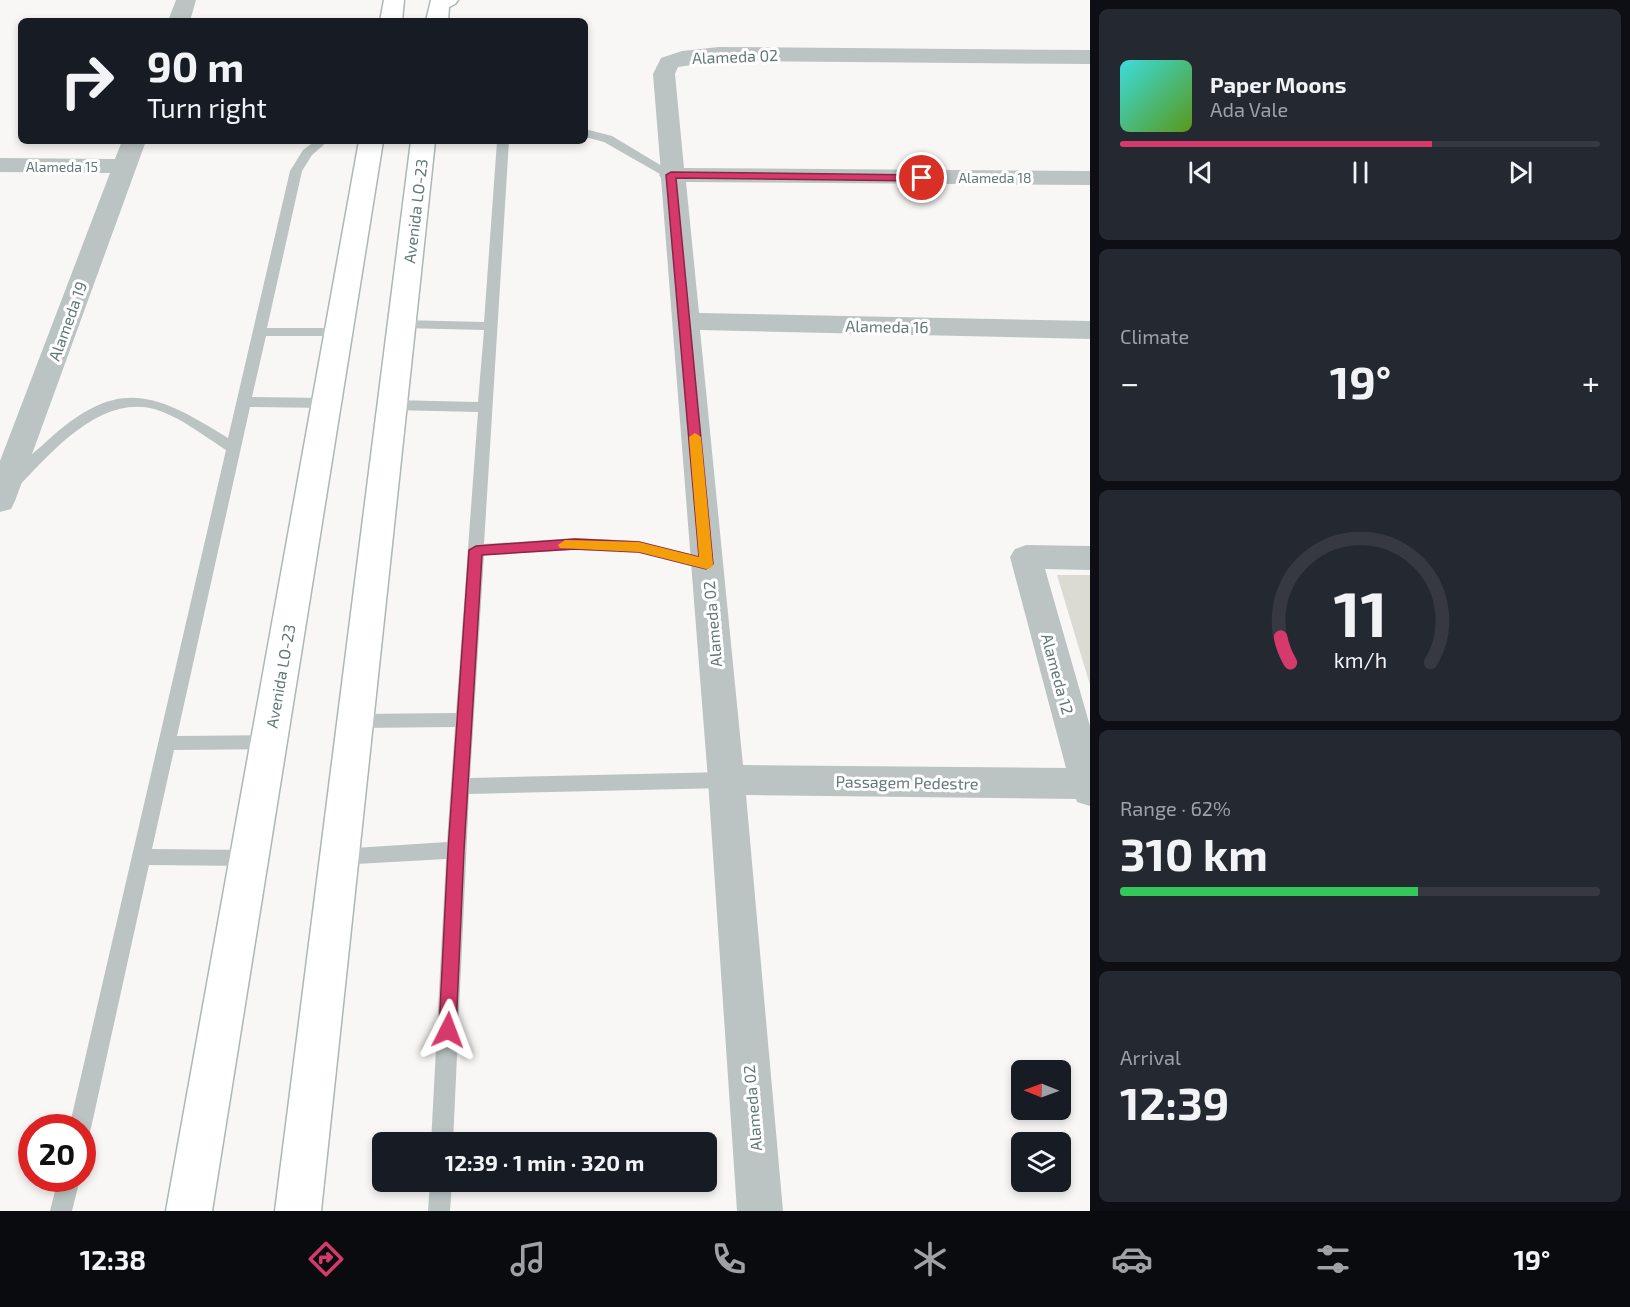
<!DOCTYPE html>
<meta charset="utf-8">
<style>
:root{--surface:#171b24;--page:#242831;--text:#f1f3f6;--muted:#9ea1a6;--line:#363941;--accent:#d6396c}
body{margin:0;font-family:"Exo 2",sans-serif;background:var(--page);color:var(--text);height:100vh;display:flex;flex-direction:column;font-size:22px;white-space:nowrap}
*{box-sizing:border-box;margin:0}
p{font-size:20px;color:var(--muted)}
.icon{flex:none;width:33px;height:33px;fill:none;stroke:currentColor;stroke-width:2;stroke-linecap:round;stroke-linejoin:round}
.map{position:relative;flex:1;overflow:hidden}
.sheet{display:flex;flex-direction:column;gap:9px;padding:9px;background:#0d0f14;width:540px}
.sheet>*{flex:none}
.top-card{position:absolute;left:18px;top:18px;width:570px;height:126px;border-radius:9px;box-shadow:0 3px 9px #0003;background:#171b24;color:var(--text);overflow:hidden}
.needle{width:39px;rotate:271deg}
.tools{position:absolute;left:1011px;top:1060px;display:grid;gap:12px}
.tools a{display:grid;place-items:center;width:60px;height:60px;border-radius:9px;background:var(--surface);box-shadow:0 3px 9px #0003;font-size:30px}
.speed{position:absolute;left:18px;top:1114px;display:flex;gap:12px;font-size:30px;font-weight:700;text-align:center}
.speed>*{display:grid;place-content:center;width:78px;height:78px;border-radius:50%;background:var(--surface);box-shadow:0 3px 9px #0003;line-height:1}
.speed .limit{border:9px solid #d22;background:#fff;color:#111}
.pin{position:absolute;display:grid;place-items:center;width:51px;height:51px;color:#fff;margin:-26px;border:3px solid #fff;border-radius:50%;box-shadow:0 2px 6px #0007}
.me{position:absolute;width:66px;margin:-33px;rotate:3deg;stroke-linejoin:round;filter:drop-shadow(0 0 4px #0008)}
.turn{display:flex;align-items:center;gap:21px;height:126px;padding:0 30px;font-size:27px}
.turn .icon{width:78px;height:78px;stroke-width:2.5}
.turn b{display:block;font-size:42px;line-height:51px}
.big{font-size:45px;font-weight:700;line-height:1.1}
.sheet .card{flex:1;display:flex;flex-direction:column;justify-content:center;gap:9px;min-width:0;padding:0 21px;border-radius:9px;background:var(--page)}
.sheet .dial{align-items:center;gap:0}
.dial svg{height:156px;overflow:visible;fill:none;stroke:var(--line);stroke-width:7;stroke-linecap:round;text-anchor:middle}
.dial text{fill:var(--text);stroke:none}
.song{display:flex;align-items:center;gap:18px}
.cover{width:72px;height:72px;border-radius:9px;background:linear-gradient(135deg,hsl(180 70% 55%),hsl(90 70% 35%))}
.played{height:6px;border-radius:3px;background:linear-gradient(90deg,var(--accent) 65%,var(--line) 65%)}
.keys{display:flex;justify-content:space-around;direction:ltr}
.heat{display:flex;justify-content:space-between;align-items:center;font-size:33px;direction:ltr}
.charge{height:9px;border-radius:4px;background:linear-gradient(90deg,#34c759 62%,var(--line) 0)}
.trip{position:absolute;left:372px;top:1132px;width:345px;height:60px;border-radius:9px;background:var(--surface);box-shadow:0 3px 9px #0003;font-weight:700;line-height:60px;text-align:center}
.menu{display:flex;height:96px;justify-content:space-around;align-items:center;background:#090b0e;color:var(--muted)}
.menu .icon{width:42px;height:42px}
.menu .current{color:var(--accent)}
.menu b{font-size:27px;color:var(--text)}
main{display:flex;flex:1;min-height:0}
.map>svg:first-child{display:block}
.green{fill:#dbdbd3}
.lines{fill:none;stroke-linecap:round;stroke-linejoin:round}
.secondary-casing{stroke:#acb7b6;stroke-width:3}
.lane{fill:#bbc4c3;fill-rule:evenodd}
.street{fill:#bbc4c3;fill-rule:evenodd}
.secondary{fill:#fff;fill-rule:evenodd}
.route{fill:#d6396c;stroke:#8b2546;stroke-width:1.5}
.slow{fill:#f59e0b}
.labels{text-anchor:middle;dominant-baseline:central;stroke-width:6;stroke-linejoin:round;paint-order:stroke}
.far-street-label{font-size:14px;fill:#617977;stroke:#fff}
.street-label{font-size:16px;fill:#617977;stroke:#fff}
</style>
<main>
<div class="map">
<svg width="1090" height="1211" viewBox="0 0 1090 1211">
<rect width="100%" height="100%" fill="#f8f7f6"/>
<path class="green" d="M1057,575H1090V685Z"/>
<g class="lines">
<g class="secondary-casing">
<path id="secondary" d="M384,0H404L402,21H380Z
M431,0H458L455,4L449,7L448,21H426Z
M359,141H383L212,1211H166Z
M411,141H435L321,1211H275Z"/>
</g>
<path class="lane" d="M585,129L612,136L677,175L675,178H667L604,142L585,137Z
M315,141H328L312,155L302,171L267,328H338L345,332L338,336H266L252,397L326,398L333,403L326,408L250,407L177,736L269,735L275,737L278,742L275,747L269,749L174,750L152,849L249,850L256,852L259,858L256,864L249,866L149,865L91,1128L88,1136L82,1138V1128H69L226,450C204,436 179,416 154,409C99,395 51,453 17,488H7L4,484C14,468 33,454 47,441C118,376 154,392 228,438L290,171L303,150Z
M497,141H509L484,544L575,538L639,541L706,558L712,560L714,564L712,568L706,570L639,553L575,550L484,555L470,778L726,772L732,775L735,780L732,785L726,788L469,794L453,1143H431L446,859L339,865L332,863L329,857L332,851L339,849L447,842L455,727L356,728L350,726L347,721L350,716L356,714L456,713L478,412L392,410L385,405L392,400L478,402L484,330L402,328L395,324L402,320L484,322Z
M58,1179H80L72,1211H50Z
M430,1182H452L450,1211H428Z"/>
<path class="street" d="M176,0H196L190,21H168Z
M719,47L1090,50V64L719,61L678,67L675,74L684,168L1090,171V185L686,182L699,313L1090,321V339L700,330L743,765L1066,768L1010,557L1015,549L1026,545L1090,546V570L1045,569L1090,726V806L1077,802L1076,799L746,795L783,1211H737L708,780L661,178L659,175L661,173L653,74L661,58L682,51Z
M122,141H146L15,501L11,509L0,512V461L110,173L0,172V158L115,159Z"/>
<use href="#secondary" class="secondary"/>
</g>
<path class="route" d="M671,172L922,175L927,178L922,181L676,178L713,564L706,569L639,552L575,549L482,555L464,850L456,1030L454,1036L448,1039L442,1036L439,1030L448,850L469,550L476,546L575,539L639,542L699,557L666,175Z"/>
<path class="slow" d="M695,433L701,437L713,564L711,568L706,569L639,552L560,548L558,545L565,540L639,542L699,557L689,437Z"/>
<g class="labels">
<g class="far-street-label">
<text x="62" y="166">Alameda 15</text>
<text x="995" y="177">Alameda 18</text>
</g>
<g class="street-label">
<text transform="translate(735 56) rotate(-2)">Alameda 02</text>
<text transform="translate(415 211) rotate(-83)">Avenida LO-23</text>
<text transform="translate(67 321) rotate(-70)">Alameda 19</text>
<text transform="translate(887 326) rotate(1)">Alameda 16</text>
<text transform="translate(712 624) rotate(-95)">Alameda 02</text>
<text transform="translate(1058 674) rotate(75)">Alameda 12</text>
<text transform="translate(280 676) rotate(-80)">Avenida LO-23</text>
<text transform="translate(907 782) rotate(1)">Passagem Pedestre</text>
<text transform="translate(752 1108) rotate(-95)">Alameda 02</text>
</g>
</g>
</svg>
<div class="tools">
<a><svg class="needle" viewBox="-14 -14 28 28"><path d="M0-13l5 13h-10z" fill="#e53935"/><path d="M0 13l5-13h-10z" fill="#9ea1a6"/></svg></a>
<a><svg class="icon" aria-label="layers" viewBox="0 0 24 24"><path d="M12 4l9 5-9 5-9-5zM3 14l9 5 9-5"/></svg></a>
</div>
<div class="speed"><div class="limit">20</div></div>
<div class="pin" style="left:922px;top:178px;background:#d93025"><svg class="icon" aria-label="arrive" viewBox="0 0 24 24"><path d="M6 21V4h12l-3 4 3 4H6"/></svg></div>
<svg class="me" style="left:448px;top:1030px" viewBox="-20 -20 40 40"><path d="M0-17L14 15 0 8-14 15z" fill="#d6396c" stroke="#fff" stroke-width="4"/></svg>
<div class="trip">12:39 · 1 min · 320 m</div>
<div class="top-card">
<div class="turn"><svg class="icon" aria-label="right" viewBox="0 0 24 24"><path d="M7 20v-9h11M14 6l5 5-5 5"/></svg><div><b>90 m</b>Turn right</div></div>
</div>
</div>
<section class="sheet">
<div class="card">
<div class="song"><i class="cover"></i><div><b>Paper Moons</b><p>Ada Vale</p></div></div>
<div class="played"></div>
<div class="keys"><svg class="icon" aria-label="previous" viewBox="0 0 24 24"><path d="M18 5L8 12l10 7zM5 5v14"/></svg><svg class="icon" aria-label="pause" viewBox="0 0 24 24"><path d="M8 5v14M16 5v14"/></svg><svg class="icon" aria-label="next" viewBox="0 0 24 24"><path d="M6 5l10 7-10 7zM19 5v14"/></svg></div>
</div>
<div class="card"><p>Climate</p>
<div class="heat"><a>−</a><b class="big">19°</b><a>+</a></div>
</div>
<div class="card dial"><svg viewBox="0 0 100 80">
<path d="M14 69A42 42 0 1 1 86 69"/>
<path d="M14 69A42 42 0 0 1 9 56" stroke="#d6396c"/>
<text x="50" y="56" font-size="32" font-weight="700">11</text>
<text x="50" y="72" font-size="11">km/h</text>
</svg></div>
<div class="card"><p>Range · 62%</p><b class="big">310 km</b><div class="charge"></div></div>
<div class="card"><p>Arrival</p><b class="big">12:39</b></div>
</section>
</main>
<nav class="menu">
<b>12:38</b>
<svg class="icon current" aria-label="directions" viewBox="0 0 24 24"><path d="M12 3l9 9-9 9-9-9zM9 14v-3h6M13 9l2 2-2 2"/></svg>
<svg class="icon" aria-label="music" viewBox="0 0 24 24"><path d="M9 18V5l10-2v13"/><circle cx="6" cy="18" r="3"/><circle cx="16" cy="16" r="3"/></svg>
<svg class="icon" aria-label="phone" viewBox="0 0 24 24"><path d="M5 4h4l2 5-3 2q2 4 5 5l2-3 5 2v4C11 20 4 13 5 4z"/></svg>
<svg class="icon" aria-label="climate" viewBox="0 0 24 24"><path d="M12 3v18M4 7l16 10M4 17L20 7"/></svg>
<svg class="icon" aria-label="car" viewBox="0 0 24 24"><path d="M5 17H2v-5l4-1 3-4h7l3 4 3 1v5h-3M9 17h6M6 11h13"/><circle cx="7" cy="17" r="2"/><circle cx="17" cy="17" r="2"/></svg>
<svg class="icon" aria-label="filters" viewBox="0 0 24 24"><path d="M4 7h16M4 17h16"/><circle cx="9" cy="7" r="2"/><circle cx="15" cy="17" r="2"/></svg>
<b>19°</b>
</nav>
